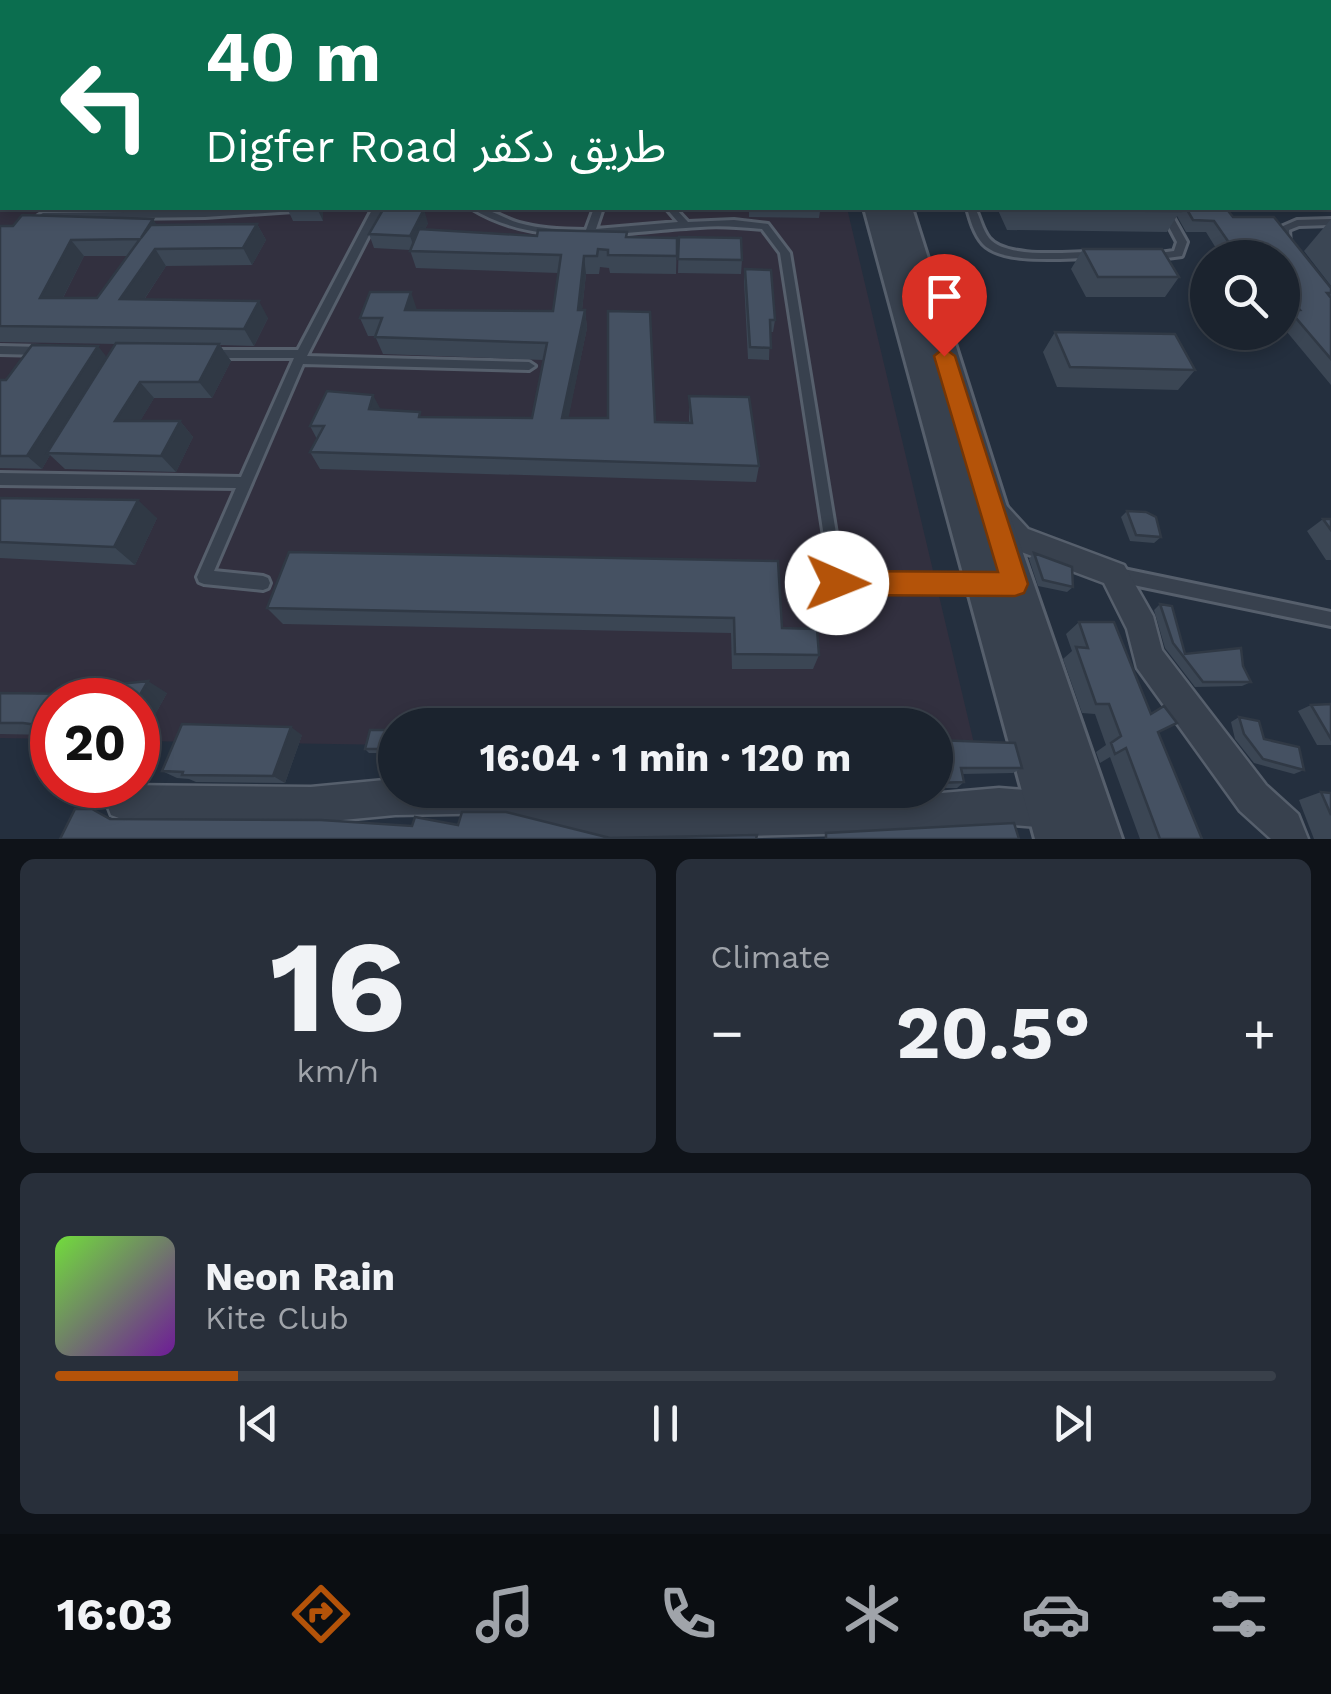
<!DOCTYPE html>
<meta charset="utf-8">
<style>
:root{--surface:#1b232e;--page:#282f3a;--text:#f1f3f6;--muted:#a0a4aa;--line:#39404a;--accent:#b45309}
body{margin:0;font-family:"Work Sans","Noto Sans Arabic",sans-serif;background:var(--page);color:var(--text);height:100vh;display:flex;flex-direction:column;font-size:38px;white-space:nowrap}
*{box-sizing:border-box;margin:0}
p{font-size:32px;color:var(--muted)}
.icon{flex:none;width:55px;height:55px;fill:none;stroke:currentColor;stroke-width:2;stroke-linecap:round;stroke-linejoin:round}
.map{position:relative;height:839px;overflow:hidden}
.panel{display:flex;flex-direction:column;gap:20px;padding:20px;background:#0f1319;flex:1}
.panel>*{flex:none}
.top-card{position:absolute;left:0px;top:0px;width:1332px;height:210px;box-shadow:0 5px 15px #0003,0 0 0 2px var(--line);background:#0b6e4f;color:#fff;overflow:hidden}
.buttons{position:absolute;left:1190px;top:240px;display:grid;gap:20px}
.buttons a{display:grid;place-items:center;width:110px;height:110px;border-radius:50%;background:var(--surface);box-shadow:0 5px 15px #0003,0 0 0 2px var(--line);font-size:50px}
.speed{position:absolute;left:30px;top:678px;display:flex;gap:20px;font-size:50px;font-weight:700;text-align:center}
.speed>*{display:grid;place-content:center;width:130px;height:130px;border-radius:50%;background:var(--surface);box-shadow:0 5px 15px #0003,0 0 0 2px var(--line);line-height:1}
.speed .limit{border:15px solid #d22;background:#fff;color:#111}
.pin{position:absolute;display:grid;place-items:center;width:85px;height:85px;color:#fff;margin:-102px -42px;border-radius:50% 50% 50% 0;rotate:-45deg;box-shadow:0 0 10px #0007}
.pin .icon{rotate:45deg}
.me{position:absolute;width:110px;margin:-55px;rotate:91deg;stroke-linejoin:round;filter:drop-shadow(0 0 8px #0008)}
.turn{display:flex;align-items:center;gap:35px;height:210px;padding:0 40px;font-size:45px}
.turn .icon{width:130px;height:130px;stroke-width:2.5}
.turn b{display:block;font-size:70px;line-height:85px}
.big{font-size:75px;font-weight:700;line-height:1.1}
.panel .card{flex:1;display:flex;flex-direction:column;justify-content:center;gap:15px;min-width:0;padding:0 35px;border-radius:15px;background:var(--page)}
.panel .dial{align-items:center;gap:0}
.dial b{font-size:130px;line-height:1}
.song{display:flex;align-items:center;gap:30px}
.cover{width:120px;height:120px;border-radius:15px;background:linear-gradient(135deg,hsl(100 70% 55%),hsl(280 70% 35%))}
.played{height:10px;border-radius:5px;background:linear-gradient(90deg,var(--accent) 15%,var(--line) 15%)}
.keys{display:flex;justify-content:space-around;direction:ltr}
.heat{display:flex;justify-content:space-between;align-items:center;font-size:55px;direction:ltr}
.panel .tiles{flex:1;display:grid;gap:20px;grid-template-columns:1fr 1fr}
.card:last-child{grid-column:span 2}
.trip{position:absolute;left:378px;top:708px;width:575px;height:100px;border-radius:50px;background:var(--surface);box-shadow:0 5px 15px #0003,0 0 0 2px var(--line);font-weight:700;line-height:100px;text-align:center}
.tabs{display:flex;height:160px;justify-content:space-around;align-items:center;background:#0b0e12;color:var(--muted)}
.tabs .icon{width:70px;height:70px}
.tabs .selected{color:var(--accent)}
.tabs b{font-size:45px;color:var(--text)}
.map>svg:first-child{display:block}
.medical{fill:#32303f}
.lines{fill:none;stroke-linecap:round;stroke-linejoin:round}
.service-casing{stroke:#565f6c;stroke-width:6}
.minor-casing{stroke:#565f6c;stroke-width:5}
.tertiary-casing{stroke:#565f6c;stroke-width:6}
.trunk-casing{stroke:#434c59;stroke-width:6}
.service{fill:#38414e;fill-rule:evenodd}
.minor{fill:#38414e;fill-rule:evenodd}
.tertiary{fill:#38414e;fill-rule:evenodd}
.trunk{fill:#656462;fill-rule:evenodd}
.wall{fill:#3b4654;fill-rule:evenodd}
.shaded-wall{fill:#303945}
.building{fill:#455162;stroke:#303945;stroke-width:2.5;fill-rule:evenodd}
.route{fill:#b45309;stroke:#753606;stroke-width:2.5}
</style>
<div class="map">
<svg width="1331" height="839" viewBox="0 0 1331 839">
<rect width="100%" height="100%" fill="#242f3e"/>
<path class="medical" d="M0,160L2,208H847L977,756L935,755V725H395V745L138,741V700H52V739L0,738Z"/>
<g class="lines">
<g class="service-casing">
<path id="service" d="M259,208H299L294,211L205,217L43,219L38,216L43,213L205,211Z
M373,208H383L307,356L529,362L535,366L529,370L303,364L214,571L263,576L268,578L270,583L268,588L263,590L204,584L199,582L197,577L236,488L0,485V473L241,477L294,358H212L206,354L212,350H298Z
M471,208C489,207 502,218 519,223C540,229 564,230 586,230L594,208H603L596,229L678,222L666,208H675L688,222L734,220L768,224L790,253L843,576L982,579L987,581L989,586L987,591L982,593L837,590L832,588L780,253L762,229C741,227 721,225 700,227C623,231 541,251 471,208Z
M967,208H975C980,217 982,229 989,238C1006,259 1067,252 1092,252L1097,255L1092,258C1064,258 1003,265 983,244C974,234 970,219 967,208Z
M1159,208H1168L1187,242L1182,256L1152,260L1147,257L1152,254L1174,251L1177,242Z
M1331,219V225L1299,226L1289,230L1290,244L1286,245L1281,242V227L1297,220Z
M0,346L42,347L48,351L42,355L0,354Z
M1114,567L1331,612V626L1114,581L1109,579L1107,574L1109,569Z"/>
</g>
<g class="minor-casing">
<path id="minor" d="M995,500L1005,504L1028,529L1124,565L1153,616L1162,650L1266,785L1298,814L1308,839H1271L1240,811L1137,668L1127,629L1104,583L1008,547L981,512L985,504Z
M395,779V790H561L611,803L908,796L999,788L1050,792L1063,797L1068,810L1063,823L1050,828L999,824L908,832L611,839L511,813L395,815L311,823L124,820L111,815L106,802L111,789L122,785L311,787Z"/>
</g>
<g class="tertiary-casing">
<path id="tertiary" d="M864,208H912L1006,504L1122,839H1035Z"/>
</g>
<g class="trunk-casing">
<path id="trunk" d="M0,115L2,116V133H0Z
M1330,127H1331V145H1330Z"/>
</g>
<use href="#service" class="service"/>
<use href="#minor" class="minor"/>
<use href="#tertiary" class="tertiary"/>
<use href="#trunk" class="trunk"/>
</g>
<path class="wall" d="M287,208H323V221H293Z
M749,208H853L852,211H820L819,218L749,217Z
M997,208H1226L1233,217L1331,288V385L1282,326V319L1286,316L1282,312V258H1222L1206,232H1186L1177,216L1167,232L1007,230Z
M153,219L156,225L257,224L266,240L252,265L166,266L144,300L268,318L254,346L220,345L231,361L212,398H154L140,421H180L193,437L176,472L65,469L50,455L42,469L0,468V380L107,357L116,344L0,342V226ZM84,256H128L97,298H63Z
M1331,219V286L1304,251Z
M428,223L425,229L537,236L677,238L676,274L610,273L609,268L600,267L599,274H586L582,310H585L587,328L568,418L689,423V396L759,466L756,482L320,469L310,452L317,439L310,426L381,410L422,417L532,418L544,360L383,354L375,336H368L360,318L417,310L553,311L558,273L416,268L410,250L374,248L369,234Z
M679,237L742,260L741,274L678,273Z
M1083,249L1179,277L1165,297H1086L1071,269Z
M745,269L775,320L773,332H770L769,360L748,359L744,281Z
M1055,332L1195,370L1178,390L1057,387L1043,352Z
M0,498L157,518L135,565L0,558Z
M1127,511L1161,537L1154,543L1130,541L1121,517Z
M1323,519H1331V560H1326L1307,531Z
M1034,553L1073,587L1067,592L1038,586L1029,559Z
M778,561L782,628L819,655L813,669H732L731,633L283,624L267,608Z
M1160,604L1185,654L1243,666L1251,682L1242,686L1195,687L1165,648L1154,610Z
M1079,622L1151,714L1164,706L1159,733L1202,839H1140L1110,757L1100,763L1096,752L1106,745L1095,714L1082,713L1063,659L1072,651L1066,634Z
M0,693L78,694L167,693L138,745V700H52V735L0,734Z
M1331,704V745H1317L1298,711L1311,705Z
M1239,717L1264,739L1304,770L1294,774L1254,763L1235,739L1231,722Z
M395,730L394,776H387L382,772L387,753H369L365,749Z
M302,735L285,783L196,782L189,779L177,778L162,771Z
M935,740L1022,768L1013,773L962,774L964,782L957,788H935Z
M614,790H880L877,793L792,791L790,795L615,799Z
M1321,792L1331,793V839H1314L1299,800Z"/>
<path class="shaded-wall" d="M2,180V208H5L0,212V182Z
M317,208H323V221Z
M424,209L428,223L415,250L410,236Z
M153,219L164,236L156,250L166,266L133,316L120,299L141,238Z
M257,224L266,240L252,265L243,248Z
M71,240L84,256L54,315L40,298Z
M584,256L586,274L580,328L578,310Z
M411,292L417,310H405Z
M259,301L268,318L254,346L244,329Z
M585,310L587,328L565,435L562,418Z
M219,344L231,361L212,398L199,382Z
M98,346L109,360L47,453L50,455L42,469L27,456Z
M140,382L154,398L130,438L115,421Z
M373,395L382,412L369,409Z
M180,421L193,437L176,472L161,456Z
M138,500L157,518L135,565L114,547Z
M148,681L167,693L138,745L137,700Z
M291,727L302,735L285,783L273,776Z"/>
<path class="building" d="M0,136H2V180L0,182Z
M384,208H396L424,209L410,236L369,234Z
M1015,208H1178L1180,211L1016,210Z
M1186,208H1226L1233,217H1274L1331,288V293H1327L1331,298V359L1290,311L1300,310L1282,288V258H1253L1245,247H1232L1214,221L1193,220Z
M22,215L153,219L141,238L151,225L257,224L243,248L155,249L120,299L259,301L244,329L0,326V226H13ZM140,239L97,298H40L71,240Z
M419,229L537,236L538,230L627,232L626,237L677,238V256L608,255V250L598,249L597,256H584L578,310H585L562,418H608V311L650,312L655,422L692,423L689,396L749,397L759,466L310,452L324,426H310L327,391L373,395L369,409L420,412L419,417L532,418L547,343L375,337L382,318H360L370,292H411L405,310L553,311L561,255L410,251Z
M679,237L741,238L742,260L678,259Z
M1083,249H1162L1179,277H1098Z
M745,269L771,270L775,320H770L771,348L750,347Z
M1055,332L1175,334L1195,370L1070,367Z
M116,343L219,344L199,382H140L115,421H180L161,456L47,453Z
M32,345L98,346L27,456H0V380H6Z
M0,498L138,500L114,547L0,542Z
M1127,511L1146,512L1156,517L1161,537L1136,535Z
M1323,519H1331V530Z
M289,552L778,561L782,628L817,629L819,655L735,654L734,618L267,608Z
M1034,553L1072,567L1073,587L1043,580Z
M1160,604L1172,606L1185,654L1241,648L1243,666L1251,682H1203L1173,643Z
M1079,622H1114L1151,714L1164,706L1177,723L1158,732L1202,839H1160L1126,748L1115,754L1111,743L1121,736L1109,704H1096L1076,647L1088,648Z
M148,681L137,700H52V727L23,723H0V693L78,694L82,688Z
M1331,704V739L1311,705Z
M1239,717L1259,721L1264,739L1299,747L1304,770L1263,759L1244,734Z
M182,724L291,727L273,776L182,775L183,772L162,771Z
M370,730H395V782L393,772H382L388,749H365Z
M935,740L1015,743L1022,768H961L964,782L935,783Z
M614,790H773L613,794Z
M1321,792L1331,793V815Z
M75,809H92L110,819L321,820L412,826L415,817L458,825L462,812H506L610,838L757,835L756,839H60Z
M1014,823L1019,839H826V833Z"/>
<linearGradient id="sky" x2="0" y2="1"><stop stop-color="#141a22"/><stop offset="0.44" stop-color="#3f4d63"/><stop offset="1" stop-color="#3f4d63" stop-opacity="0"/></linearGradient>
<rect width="1331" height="208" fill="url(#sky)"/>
<path class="route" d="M944,348L955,356L1028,584L1024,593L1015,596L837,595L827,592L824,583L827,574L837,571L998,572L934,356Z"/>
</svg>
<div class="buttons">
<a><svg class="icon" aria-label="search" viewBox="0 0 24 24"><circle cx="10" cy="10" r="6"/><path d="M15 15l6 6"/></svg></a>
</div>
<div class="speed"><div class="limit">20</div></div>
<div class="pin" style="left:944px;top:356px;background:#d93025"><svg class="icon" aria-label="arrive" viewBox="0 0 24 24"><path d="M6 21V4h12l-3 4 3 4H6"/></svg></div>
<svg class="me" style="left:837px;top:583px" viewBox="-20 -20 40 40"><circle r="19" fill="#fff"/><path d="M0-13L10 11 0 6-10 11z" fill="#b45309"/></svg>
<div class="trip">16:04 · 1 min · 120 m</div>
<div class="top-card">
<div class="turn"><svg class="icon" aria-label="left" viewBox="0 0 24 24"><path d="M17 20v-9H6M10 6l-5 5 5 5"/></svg><div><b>40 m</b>Digfer Road طريق دكفر</div></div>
</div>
</div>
<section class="panel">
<div class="tiles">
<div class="card dial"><b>16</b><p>km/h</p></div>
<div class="card"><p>Climate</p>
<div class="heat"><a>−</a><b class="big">20.5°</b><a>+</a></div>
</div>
<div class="card">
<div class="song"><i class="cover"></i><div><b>Neon Rain</b><p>Kite Club</p></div></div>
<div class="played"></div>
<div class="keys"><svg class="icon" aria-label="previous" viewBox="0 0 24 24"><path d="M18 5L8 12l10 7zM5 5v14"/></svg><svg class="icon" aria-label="pause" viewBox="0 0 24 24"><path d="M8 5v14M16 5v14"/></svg><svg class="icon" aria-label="next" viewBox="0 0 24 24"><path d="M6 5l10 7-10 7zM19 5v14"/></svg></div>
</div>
</div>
</section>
<nav class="tabs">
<b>16:03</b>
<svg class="icon selected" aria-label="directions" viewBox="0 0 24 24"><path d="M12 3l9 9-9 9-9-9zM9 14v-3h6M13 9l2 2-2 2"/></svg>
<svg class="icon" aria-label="music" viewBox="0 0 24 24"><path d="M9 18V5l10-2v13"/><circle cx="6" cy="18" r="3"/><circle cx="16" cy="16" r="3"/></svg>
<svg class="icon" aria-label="phone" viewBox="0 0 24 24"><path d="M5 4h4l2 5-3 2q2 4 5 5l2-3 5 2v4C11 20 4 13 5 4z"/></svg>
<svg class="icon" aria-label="climate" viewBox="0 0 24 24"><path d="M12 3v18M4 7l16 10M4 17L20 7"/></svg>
<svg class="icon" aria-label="car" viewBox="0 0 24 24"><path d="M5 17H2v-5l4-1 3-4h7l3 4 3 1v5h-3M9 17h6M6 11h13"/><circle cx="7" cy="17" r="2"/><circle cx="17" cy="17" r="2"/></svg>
<svg class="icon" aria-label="filters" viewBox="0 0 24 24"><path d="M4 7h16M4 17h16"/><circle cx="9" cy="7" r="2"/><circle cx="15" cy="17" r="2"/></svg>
</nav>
